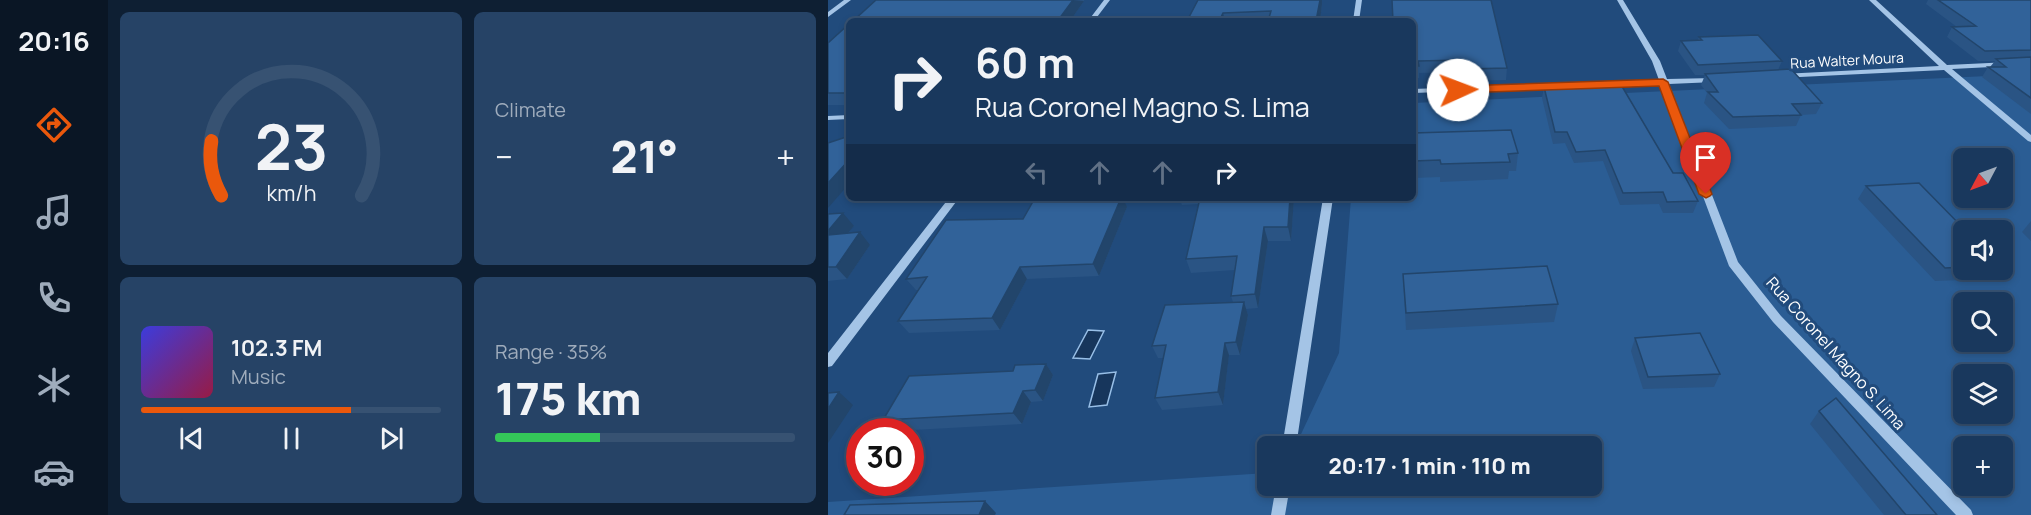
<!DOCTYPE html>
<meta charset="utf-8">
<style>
:root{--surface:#19385d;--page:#264366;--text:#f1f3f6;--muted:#9facbc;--line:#375272;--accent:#ea580c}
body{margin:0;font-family:Manrope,sans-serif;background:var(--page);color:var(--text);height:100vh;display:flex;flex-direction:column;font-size:22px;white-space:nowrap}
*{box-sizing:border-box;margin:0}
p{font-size:20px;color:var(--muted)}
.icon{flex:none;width:33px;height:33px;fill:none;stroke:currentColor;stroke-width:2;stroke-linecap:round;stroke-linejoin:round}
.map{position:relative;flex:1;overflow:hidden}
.panel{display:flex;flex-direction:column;gap:12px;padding:12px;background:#0e1f33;width:720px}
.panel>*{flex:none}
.banner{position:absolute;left:18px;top:18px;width:570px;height:183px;border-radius:9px;box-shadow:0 3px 9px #0003,0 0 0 2px var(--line);background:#19385d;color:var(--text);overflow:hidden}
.needle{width:39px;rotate:229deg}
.tools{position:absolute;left:1125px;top:148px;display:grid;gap:12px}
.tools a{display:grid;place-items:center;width:60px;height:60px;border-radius:9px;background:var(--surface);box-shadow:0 3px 9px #0003,0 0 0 2px var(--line);font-size:30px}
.speed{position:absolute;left:18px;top:418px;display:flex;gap:12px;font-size:30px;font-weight:700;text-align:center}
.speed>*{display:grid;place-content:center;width:78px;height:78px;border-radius:50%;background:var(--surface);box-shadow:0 3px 9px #0003,0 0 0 2px var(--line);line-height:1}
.speed .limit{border:9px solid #d22;background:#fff;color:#111}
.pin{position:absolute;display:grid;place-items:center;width:51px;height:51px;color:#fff;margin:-62px -26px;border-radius:50% 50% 50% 0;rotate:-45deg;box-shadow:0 0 6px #0007}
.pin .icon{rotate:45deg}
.me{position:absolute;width:66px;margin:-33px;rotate:88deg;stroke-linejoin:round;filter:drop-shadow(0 0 4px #0008)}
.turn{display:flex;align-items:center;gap:21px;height:126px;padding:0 30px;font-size:27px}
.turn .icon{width:78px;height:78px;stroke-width:2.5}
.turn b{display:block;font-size:42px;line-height:51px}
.lanes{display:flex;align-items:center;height:57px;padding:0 30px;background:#0003;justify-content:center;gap:30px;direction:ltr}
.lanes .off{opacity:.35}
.big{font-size:45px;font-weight:800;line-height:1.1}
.panel .widget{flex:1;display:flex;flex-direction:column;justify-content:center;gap:9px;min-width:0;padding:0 21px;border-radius:9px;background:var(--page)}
.panel .dial{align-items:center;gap:0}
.dial svg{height:156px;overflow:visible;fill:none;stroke:var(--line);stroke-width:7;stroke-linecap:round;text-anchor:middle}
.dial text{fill:var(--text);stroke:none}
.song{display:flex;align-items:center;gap:18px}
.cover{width:72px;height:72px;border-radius:9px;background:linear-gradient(135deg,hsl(240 70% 55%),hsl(340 70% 35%))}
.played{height:6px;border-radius:3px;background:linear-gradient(90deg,var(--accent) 70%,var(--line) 70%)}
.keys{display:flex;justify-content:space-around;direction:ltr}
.heat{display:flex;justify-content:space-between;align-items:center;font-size:33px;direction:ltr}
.charge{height:9px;border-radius:4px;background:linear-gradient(90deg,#34c759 35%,var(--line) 0)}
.panel .tiles{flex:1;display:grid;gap:12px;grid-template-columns:repeat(2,1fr)}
.trip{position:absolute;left:429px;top:436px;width:345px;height:60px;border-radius:9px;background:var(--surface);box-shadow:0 3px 9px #0003,0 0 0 2px var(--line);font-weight:800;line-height:60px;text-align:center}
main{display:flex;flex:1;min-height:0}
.tab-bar{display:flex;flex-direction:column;width:108px;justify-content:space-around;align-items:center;background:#0a1625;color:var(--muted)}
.tab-bar .icon{width:42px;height:42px}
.tab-bar .on{color:var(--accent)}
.tab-bar b{font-size:27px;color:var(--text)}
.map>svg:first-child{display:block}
.green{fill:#2b5d94;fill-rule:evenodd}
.water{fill:#17365c;stroke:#98bfe7;stroke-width:1.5}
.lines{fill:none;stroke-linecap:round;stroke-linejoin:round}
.minor{fill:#a4c4e6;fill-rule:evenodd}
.wall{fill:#2a5484}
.shaded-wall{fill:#22456b}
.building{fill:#316299;stroke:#22456b;stroke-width:1.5}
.route{fill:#ea580c;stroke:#983908;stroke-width:1.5}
.labels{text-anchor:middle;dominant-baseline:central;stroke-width:6;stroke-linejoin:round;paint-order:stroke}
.far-street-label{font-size:14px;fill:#fff;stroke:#214b7c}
.street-label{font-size:16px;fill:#fff;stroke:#214b7c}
</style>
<main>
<nav class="tab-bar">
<b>20:16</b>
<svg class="icon on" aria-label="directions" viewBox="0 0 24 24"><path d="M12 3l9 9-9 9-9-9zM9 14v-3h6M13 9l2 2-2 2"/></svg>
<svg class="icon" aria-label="music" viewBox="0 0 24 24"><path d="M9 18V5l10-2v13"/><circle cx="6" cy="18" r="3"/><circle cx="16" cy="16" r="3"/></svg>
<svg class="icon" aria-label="phone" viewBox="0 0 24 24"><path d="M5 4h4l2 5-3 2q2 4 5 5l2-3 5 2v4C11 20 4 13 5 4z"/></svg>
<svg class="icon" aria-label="climate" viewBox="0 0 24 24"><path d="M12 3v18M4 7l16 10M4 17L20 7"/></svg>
<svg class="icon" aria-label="car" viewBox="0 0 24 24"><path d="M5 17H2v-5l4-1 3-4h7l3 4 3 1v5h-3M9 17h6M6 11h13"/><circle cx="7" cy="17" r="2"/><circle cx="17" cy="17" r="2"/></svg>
</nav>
<section class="panel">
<div class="tiles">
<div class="widget dial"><svg viewBox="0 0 100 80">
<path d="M14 69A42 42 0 1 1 86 69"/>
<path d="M14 69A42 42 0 0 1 9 41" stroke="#ea580c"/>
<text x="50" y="56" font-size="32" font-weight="700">23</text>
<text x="50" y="72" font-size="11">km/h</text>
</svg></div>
<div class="widget"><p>Climate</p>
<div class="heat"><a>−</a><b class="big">21°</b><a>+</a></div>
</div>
<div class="widget">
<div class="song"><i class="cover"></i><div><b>102.3 FM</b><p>Music</p></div></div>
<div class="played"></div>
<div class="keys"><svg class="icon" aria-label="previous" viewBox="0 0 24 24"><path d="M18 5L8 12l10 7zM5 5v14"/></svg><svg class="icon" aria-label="pause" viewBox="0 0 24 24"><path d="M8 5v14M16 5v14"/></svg><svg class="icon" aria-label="next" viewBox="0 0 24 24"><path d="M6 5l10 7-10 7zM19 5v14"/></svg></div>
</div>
<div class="widget"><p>Range · 35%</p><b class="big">175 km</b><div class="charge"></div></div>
</div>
</section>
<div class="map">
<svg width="1203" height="515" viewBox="0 0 1203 515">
<rect width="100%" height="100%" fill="#214b7c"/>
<path class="green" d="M1203,74V515H0V502L439,473L440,486H764V447H467L511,353L523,198H585V103ZM1136,159H1174V198H1136ZM1136,231H1174V270H1136ZM1136,303H1174V342H1136ZM1136,375H1174V414H1136ZM1136,447H1174V486H1136Z"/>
<path class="water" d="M260,330L276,331L262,359L245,358Z
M288,372L279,405L261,407L270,374Z"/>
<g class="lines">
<path class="minor" d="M16,0H23L0,17V12Z
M276,0H282L266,21H260Z
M528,0H534L531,21H525Z
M789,0H795L832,61L839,79L887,78L891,80L887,82L841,84L910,262L953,316L1143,510L1145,515H1128L945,322L901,266L833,84L585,93V89L831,80L824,61Z
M1041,0H1048L1119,65L1203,61V65L1124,69L1203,135V142L1200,141L1116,70L951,78V74H954L1111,66Z
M21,115V119L0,120V116Z
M121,198H131L4,366L0,367V353Z
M495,198H505L468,447H454Z
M448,486H462L457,515H443Z"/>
</g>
<path class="wall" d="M48,0H256V1L242,21H25Z
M370,0L494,4L492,21H359Z
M1100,0H1203V114L1154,77L1160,67H1162L1167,61H1150L1119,37L1124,27H1129L1098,4Z
M585,21L679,68L678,80L637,81L636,72L591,73V78H585Z
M21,24V105H0V43Z
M871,37L954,61L950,70L994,103L988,114L973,115L968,126L901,129L876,103L879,93L873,85L877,75H867L850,51L853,41L870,40Z
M763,84L870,201L865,213H835L831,204L792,205L775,161L746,163L737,143L725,144L714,98L716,87L763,88Z
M585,133L690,153L688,171H681L680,179L612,182V177L585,178Z
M1038,186L1136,231V270H1169L1161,279L1107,281L1030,199Z
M207,198H308L307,200L296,201L299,207L271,276L199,279L172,330L81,333L70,321L91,290H88L78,279L195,219Z
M351,198H466L463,241H440L430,308L418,309L420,315L412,355H401L395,405L334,410L327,398L335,358H330L324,346L405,302L403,296L407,270L363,273L358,259L371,204L354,205Z
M0,214L26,226L20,233L42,245L19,279L0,281Z
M1203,221V241L1194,232Z
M575,274L730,304L726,322L578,330Z
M807,338L892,374L886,387L815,389L803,351Z
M218,364L225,375L215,401L203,402L194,424L66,431L55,420Z
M991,411L1109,515H1056L982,424Z"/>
<path class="shaded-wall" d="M245,0L256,1L242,21H232L231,19Z
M492,0H494V4L492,21H488Z
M395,13L397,21H391Z
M21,160V184L0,208V183Z
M293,198H295L299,207L271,276L265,264Z
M462,198H466L463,241L460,227Z
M15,213L26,226L7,248L0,239V231Z
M436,227L440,241L430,308L427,294Z
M32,232L42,245L19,279L8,267Z
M192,267L199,279L172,330L164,318Z
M416,302L420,315L412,355L408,342Z
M397,343L401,355L395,405L390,392Z
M218,364L225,375L215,401L207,390Z
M195,391L203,402L194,424L185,413Z
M11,392L25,405L0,443V409Z
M157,501L168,513L167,515H151Z"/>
<path class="building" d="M48,0H245L231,19H220L218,21H25Z
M370,0H492L488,21H440L443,11L395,13L391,21H359Z
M564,0H663L679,68L637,69L636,60L590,61L591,66H585V21H565Z
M1110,0H1203V50L1157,51L1124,27L1148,26Z
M21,24V93H0V43Z
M930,35L954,61L870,65L853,41L874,40L871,37Z
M1203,57V98L1160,67H1178L1168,59Z
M963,69L994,103L964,104L973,115L905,117L880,92H890L877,74Z
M792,83L845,173H855L870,201L839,202L835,192L795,193L777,150L748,152L739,132H727L716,87L766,88L763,84Z
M683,130L690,153L680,154L682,162L613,164L612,160L585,161V133Z
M21,136V160L0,183V143Z
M1091,183L1138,231H1136V267L1117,268L1038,186Z
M207,198H293L265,264L192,267L164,318L70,321L99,277L78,279L118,220L195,219Z
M372,198H462L460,227H436L427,294L403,296L409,256L358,259Z
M15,213L0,231V214Z
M32,232L8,267H0V235Z
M719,266L730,304L578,313L575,274Z
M416,302L408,342L397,343L390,392L327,398L338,345L324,346L337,305Z
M872,333L892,374L820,377L807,338Z
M218,364L207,390L195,391L185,413L55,420L81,376L185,371L187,365Z
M11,392L0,409V393Z
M1008,398L1109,515H1078L991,411Z
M157,501L151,515H16L22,505Z"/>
<path class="route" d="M835,79L840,82L884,194L882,196L878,198L871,194L831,86L630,93L625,90L630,86Z"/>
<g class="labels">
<g class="far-street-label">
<text transform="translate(1019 60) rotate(-3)">Rua Walter Moura</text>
</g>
<g class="street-label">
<text transform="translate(1008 353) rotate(48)">Rua Coronel Magno S. Lima</text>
</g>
</g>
</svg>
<div class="tools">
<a><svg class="needle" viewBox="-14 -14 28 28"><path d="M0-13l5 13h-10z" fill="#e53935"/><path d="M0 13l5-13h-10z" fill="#9facbc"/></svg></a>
<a><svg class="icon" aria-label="sound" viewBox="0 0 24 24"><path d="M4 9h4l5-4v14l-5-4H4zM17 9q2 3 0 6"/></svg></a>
<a><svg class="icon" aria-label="search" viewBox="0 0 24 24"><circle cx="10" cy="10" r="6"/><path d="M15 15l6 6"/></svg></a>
<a><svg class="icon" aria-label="layers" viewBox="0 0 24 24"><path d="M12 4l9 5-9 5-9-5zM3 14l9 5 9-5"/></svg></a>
<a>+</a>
</div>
<div class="speed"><div class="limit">30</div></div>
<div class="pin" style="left:878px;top:194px;background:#d93025"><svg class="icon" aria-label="arrive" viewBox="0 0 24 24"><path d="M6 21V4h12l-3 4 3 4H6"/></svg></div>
<svg class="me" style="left:630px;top:90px" viewBox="-20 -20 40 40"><circle r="19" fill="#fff"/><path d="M0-13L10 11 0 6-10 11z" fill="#ea580c"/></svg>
<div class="trip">20:17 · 1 min · 110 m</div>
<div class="banner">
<div class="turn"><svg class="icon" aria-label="right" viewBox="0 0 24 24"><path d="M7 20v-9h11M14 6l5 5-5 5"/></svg><div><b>60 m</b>Rua Coronel Magno S. Lima</div></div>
<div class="lanes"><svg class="icon off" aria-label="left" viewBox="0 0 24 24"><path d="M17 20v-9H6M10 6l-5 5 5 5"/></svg><svg class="icon off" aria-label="ahead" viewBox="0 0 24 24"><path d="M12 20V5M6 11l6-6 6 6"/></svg><svg class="icon off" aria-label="ahead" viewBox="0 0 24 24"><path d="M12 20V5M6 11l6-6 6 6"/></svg><svg class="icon" aria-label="right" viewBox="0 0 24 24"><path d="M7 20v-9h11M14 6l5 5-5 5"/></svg></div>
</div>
</div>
</main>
